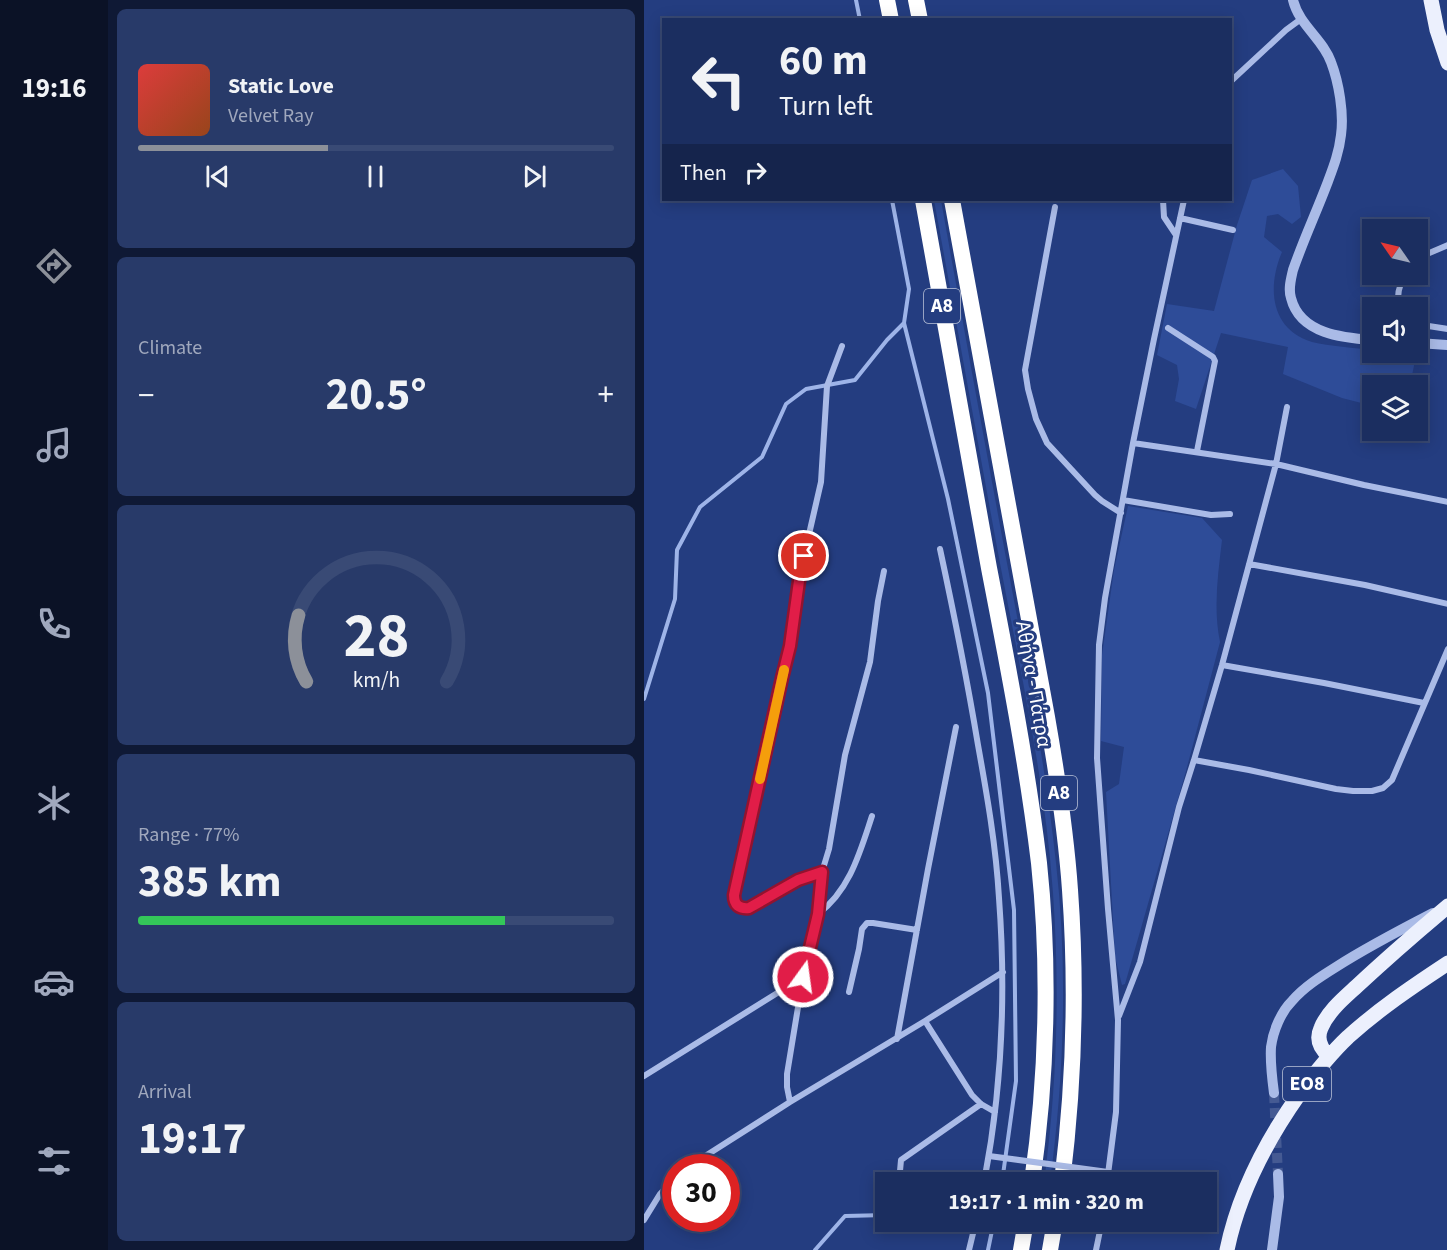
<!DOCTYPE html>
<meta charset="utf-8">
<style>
:root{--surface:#1b2e60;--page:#283a69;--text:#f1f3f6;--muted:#a0a8bd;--line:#394a75;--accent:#8c9099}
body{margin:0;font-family:"Source Sans 3",sans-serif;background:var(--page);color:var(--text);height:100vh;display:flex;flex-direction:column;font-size:22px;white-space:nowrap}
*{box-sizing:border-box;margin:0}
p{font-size:20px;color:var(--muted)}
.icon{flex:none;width:33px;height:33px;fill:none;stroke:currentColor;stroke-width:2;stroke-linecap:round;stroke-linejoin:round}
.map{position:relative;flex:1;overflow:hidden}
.details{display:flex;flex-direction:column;gap:9px;padding:9px;background:#0f1935;width:536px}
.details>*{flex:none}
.top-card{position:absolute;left:18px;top:18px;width:570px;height:183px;border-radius:0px;box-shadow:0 3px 15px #0003,0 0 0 2px var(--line);background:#1b2e60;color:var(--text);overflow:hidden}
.needle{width:39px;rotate:304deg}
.buttons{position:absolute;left:718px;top:219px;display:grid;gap:12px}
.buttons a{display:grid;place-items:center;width:66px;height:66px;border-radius:0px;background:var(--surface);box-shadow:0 3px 15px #0003,0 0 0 2px var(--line);font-size:30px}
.speed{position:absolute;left:18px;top:1154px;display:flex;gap:12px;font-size:30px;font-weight:700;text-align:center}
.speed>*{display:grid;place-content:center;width:78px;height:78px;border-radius:50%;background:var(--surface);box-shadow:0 3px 15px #0003,0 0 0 2px var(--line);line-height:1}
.speed .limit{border:9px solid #d22;background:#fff;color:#111}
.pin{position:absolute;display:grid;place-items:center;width:51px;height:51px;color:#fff;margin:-26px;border:3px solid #fff;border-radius:50%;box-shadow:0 2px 6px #0007}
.me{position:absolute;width:66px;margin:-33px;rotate:14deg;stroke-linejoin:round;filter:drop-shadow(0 0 4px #0008)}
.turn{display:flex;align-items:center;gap:21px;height:126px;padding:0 18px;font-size:27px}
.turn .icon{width:78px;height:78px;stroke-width:2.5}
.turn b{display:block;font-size:42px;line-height:51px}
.then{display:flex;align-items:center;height:57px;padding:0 18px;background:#0003;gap:12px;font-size:22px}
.big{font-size:45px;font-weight:700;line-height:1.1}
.details .tile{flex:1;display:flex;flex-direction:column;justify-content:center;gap:9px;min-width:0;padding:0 21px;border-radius:9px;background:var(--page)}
.details .dial{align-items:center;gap:0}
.dial svg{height:156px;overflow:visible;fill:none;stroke:var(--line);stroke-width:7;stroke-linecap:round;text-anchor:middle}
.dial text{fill:var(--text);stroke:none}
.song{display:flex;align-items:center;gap:18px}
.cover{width:72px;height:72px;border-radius:9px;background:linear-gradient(135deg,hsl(0 70% 55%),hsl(20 70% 35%))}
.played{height:6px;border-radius:3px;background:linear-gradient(90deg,var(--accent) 40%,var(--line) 40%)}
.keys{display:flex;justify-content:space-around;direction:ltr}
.heat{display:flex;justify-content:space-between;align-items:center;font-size:33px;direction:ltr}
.charge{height:9px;border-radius:4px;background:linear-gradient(90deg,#34c759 77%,var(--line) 0)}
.trip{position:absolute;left:231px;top:1172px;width:342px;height:60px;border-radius:0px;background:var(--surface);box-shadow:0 3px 15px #0003,0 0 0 2px var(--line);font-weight:700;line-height:60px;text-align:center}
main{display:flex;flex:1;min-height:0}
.tabs{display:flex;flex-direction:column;width:108px;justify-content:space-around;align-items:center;background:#0b1226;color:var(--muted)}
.tabs .icon{width:42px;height:42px}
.tabs .active{color:var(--accent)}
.tabs b{font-size:27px;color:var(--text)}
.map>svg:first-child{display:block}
.green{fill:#2e4c98}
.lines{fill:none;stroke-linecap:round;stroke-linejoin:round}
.stream{stroke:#9eb4e8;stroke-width:4}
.tertiary-tunnel{stroke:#455a93;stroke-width:10;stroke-dasharray:10 5;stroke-linecap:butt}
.minor{stroke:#aabbe7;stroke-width:6}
.tertiary{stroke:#aabbe7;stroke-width:10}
.primary{stroke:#ecf0fd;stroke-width:15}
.motorway{stroke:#fff;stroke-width:16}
.minor-bridge{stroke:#aabbe7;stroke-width:6}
.route-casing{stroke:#92132f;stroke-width:15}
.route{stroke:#e11d48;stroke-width:10}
.slow{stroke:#f59e0b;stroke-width:10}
.labels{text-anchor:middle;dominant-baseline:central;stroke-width:6;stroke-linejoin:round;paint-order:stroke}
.shield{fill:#243d80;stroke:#bdc5d9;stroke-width:1.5}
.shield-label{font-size:20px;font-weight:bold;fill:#fff}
.street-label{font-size:21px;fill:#fff;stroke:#243d80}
</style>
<main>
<nav class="tabs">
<b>19:16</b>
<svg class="icon active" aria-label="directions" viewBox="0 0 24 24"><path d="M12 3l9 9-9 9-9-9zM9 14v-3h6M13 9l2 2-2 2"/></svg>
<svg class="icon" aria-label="music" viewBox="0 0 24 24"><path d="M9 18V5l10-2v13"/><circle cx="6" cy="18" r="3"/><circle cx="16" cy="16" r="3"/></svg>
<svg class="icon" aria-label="phone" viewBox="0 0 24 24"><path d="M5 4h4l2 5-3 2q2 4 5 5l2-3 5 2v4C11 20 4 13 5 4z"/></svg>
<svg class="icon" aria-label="climate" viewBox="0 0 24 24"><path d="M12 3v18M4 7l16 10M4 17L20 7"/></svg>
<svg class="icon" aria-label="car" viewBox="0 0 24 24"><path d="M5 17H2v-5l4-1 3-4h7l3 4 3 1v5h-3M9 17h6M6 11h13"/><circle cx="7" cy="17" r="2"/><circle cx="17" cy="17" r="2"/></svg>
<svg class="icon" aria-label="filters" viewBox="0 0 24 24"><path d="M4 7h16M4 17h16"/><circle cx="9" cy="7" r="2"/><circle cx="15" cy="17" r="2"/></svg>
</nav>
<section class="details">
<div class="tile">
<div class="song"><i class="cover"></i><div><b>Static Love</b><p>Velvet Ray</p></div></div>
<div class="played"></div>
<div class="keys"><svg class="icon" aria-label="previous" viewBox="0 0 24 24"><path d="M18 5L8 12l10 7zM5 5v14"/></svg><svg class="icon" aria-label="pause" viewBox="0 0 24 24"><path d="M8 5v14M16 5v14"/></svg><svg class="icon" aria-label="next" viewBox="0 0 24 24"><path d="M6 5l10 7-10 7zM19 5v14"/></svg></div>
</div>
<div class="tile"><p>Climate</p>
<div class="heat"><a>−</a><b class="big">20.5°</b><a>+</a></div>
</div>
<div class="tile dial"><svg viewBox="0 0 100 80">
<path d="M14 69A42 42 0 1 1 86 69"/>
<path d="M14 69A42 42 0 0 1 10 35" stroke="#8c9099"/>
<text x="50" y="56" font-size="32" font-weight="700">28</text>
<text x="50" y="72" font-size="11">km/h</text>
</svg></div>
<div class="tile"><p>Range · 77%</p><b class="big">385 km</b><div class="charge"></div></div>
<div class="tile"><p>Arrival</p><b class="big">19:17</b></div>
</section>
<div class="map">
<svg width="804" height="1250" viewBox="0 0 804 1250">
<rect width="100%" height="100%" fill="#243d80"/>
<path class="green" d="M639,169L654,186L657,217L648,224L634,214L623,216L620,237L638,252C623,287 626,329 668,342C685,346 711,348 729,350V352L747,353L772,356L766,385L729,386V406L698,398L639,374L644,347L577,333L552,409L531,401L535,379L533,365L513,355L523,304L570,311L593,225L608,180Z
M290,200H297C318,319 340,439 362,558C381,659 401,761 412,863C424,969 420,1077 406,1182H400C413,1086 416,990 409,893C401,780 376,669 355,558C333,439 312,319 290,200Z
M484,506L558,518L578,540C574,574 569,608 576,642L542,771L481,984L478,985L471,957L462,792L475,784L480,747L457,741L458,655L470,570Z"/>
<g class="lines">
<path class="stream" d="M212,0L216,20
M248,200L265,289L260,323L304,499L344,693L370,910L372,1081L358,1182
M0,699L31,599L33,550L56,507L118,457L142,404L162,389L211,380L243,340L260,323
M171,1250L201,1216L242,1215
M344,1250L350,1221"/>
<path class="tertiary-tunnel" d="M630,1093L634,1174"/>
<path class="minor" d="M586,82L642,30L657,19
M519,200L520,217L532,235
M411,207L381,370L384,389L392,419L403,443L451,495L458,501L477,513
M536,218L589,230
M774,262L783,254L804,245
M756,308C752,296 755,284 763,274
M774,323L778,325L804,329
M524,328L569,357L571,361L553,451
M489,443L632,464L720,485L804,502
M479,500L567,515L586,514
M296,549C310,614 323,679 334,745C343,795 352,846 355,898C362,992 358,1089 340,1182
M605,564L721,585L804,604
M578,665L680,683L780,703
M550,760L605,770L692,789L709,791H728L739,788L748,780L804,649
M178,872L154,881L105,908C95,909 90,905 90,895L138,678L146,646L160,556L177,482L183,386L198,346
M174,914C206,890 216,852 228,816
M205,992L215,949L218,929L223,923H229L273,930
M475,1016L496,962L535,807L550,760L578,665L632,464L643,407
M281,1021L328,1095L337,1104L351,1112
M253,1039L284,869L312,727
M0,1076L159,977
M146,1102L143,1087V1074L159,977L174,914L178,872L185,849L201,755L226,662L234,601L240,571
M44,1167L146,1102L281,1021L359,972
M255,1182L257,1160L337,1104
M463,1182L472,1112L474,1020L464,909L453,758L455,645L461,598L489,443L510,339L540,200
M0,1220L16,1194L32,1177
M325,1250L332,1221
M452,1250L458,1221"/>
<path class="tertiary" d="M649,0C655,25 679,39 687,62C695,83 700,113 697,135C695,153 689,168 683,184C672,213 659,241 649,270C647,279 644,289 647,298C656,334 699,338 729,340
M774,343L804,345
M630,1093C628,1078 626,1062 627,1047C629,1031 637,1012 648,1001C660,987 676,977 692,967C723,947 756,930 789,913
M628,1250L635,1197L634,1174"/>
<path class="primary" d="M787,0L793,30L804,63
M685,1056C676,1048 672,1039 677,1028C684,1011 700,998 713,986C743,958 773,932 804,906
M583,1250C595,1192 622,1141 656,1093C671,1073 686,1054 704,1037C735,1009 769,986 804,963"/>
<path class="motorway" d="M243,0L247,20
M272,0L276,20
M279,200C300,322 323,445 345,568C364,666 383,764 395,863C406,967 403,1079 388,1182
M308,200L403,717C413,774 422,832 426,890C433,987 430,1085 418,1182
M377,1250L382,1221
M406,1250L411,1221"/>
<path class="minor-bridge" d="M345,1156L464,1172"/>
</g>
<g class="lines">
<g class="route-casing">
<path id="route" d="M159,977L174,914L178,872L154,880L105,908C95,909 90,905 90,895L138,678L146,646L155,581L160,556"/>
</g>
<use href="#route" class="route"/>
<path class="slow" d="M116,779L140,670"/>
</g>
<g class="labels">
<g class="shield">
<rect x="280" y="289" width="36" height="34" rx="4.5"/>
<rect x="397" y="776" width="36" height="34" rx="4.5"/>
<rect x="639" y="1067" width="48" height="34" rx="4.5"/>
</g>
<g class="shield-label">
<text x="298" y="306">Α8</text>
<text x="415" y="793">Α8</text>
<text x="663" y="1084">ΕΟ8</text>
</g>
<g class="street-label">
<text transform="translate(390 684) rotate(80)">Αθήνα - Πάτρα</text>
</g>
</g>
</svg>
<div class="buttons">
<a><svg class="needle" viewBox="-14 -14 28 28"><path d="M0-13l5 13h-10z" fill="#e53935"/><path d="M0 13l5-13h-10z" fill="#a0a8bd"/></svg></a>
<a><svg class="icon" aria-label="sound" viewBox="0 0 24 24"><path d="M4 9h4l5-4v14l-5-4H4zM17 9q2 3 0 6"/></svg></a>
<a><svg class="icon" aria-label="layers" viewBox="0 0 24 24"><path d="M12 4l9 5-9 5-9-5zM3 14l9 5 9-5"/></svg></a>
</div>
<div class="speed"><div class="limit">30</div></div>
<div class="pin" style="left:160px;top:556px;background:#d93025"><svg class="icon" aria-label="arrive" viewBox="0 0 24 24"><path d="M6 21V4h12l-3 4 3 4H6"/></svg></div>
<svg class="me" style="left:159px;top:977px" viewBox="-20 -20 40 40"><circle r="17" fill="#e11d48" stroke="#fff" stroke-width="3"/><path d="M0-11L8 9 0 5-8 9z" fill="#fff"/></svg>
<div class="trip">19:17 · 1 min · 320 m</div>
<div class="top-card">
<div class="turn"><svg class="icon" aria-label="left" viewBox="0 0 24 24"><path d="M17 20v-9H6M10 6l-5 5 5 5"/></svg><div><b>60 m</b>Turn left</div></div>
<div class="then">Then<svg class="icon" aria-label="right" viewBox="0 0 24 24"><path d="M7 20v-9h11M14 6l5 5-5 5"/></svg></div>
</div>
</div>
</main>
